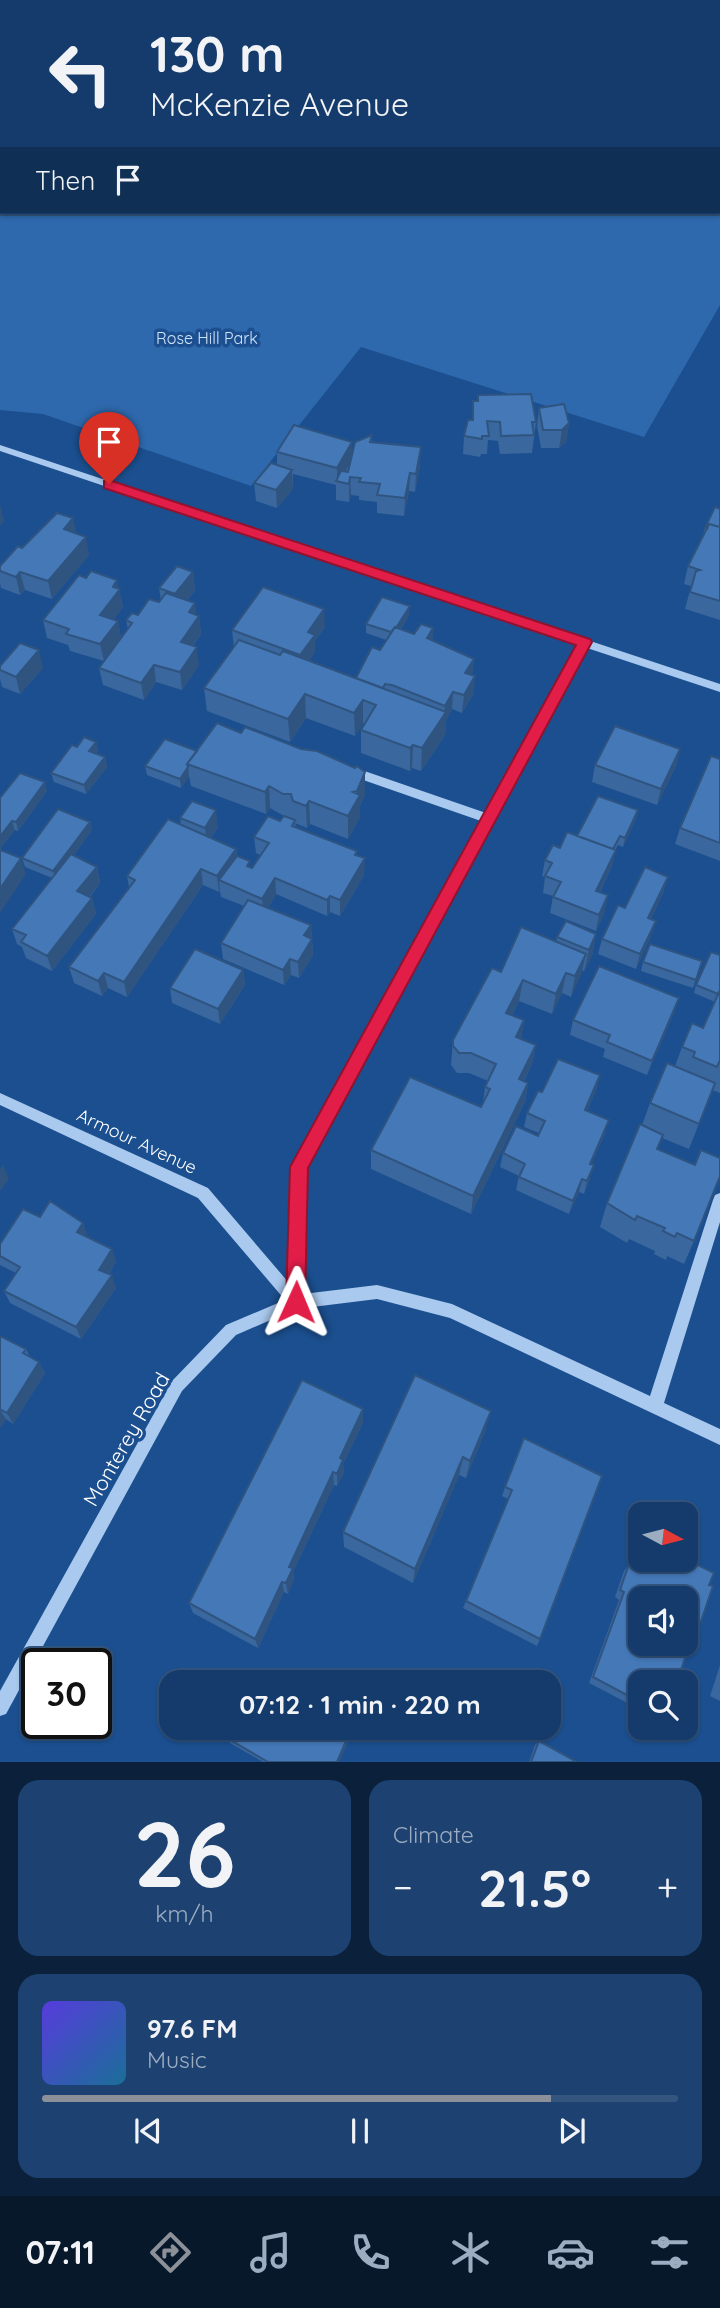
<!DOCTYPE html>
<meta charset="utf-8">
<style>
:root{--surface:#143b6b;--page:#1d4271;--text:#f1f3f6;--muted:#9dadc1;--line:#33557e;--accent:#8c9099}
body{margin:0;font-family:Quicksand,sans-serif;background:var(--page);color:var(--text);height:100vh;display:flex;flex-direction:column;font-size:26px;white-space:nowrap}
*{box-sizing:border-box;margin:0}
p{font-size:23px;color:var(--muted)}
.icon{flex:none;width:38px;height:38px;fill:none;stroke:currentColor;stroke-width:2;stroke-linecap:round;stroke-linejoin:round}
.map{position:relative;height:1762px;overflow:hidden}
.details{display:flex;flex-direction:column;gap:18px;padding:18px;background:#0b203b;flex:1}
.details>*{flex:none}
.banner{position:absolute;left:0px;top:0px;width:721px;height:214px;box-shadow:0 2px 5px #0004,0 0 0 2px var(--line);background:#143b6b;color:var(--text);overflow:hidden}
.needle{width:46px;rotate:97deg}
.tools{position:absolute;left:628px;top:1502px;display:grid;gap:14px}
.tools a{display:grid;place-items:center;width:70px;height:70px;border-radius:14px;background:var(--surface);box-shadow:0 2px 5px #0004,0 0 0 2px var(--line);font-size:35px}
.speed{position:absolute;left:21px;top:1648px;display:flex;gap:14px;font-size:35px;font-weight:700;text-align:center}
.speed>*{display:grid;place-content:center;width:91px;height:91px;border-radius:50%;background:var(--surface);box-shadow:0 2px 5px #0004,0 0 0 2px var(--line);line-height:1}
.speed .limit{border:4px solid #111;border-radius:10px;background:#fff;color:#111}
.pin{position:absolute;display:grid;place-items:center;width:60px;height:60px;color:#fff;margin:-72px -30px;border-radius:50% 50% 50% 0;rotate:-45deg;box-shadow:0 0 7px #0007}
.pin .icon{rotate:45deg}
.me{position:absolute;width:77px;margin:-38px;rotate:1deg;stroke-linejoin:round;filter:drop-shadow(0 0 5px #0008)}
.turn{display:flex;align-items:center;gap:24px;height:147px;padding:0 35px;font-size:32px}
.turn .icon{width:91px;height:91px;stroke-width:2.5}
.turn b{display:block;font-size:49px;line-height:60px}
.then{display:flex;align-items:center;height:66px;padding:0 35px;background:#0003;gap:14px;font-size:26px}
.big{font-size:52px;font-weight:700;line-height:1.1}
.details .tile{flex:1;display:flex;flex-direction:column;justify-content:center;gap:10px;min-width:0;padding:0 24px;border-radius:21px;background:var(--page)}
.details .dial{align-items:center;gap:0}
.dial b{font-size:91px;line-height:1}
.song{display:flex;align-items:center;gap:21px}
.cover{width:84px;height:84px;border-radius:10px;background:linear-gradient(135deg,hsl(250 70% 55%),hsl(200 70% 35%))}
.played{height:7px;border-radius:4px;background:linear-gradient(90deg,var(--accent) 80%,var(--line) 80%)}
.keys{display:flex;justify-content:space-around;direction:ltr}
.heat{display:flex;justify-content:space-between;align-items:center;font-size:38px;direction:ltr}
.details .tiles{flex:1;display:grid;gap:18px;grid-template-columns:1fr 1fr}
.tile:last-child{grid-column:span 2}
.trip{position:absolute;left:159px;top:1670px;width:402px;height:70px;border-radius:21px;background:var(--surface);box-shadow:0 2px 5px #0004,0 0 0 2px var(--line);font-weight:700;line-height:70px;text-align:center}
.tab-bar{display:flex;height:112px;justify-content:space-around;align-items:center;background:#08182b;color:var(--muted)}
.tab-bar .icon{width:49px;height:49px}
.tab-bar .on{color:var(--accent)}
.tab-bar b{font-size:32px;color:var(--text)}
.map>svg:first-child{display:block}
.green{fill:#2e69ad;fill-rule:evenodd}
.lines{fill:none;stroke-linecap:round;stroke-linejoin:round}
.minor{fill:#a9c9ee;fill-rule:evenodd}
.wall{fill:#3a679d}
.shaded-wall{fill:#305480}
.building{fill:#4478b7;stroke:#305480;stroke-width:2;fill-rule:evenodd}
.route{fill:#e11d48;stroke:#92132f;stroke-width:2}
.labels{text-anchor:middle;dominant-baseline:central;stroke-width:7;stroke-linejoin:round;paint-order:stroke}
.far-park-label{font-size:16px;fill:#cfe3fa;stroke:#1b4f8f}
.street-label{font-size:18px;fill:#fff;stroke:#1b4f8f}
.near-street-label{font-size:21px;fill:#fff;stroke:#1b4f8f}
</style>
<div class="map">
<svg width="720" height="1762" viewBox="0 0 720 1762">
<rect width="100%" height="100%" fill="#1b4f8f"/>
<path class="green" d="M0,0H720V305L644,437L361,347L251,486L43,414L0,410ZM2,2H719V212H2Z"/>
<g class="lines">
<path class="minor" d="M0,445L720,684V692L587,648L306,1168L303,1294L377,1285L452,1304L650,1396L713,1200L715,1195L720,1193V1222L664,1403L720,1429V1445L450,1318L377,1299L296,1309L236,1335L182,1391L6,1714L0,1716V1691L172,1381L226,1325L285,1300L198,1198L0,1105V1093L208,1188L289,1283L292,1167L481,821L346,774L344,771L350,766L486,813L578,645L0,451Z"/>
</g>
<path class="wall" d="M473,401L536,422L532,453L500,454L498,441L488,440L487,454H481L480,457L463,454L464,436L472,420Z
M539,408L569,423L566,442L559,448H541L537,426Z
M372,435V442L420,465L415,492L409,491L404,516L377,513V502L359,500V496L351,495L349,502L336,500V485L293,474V489L277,508L256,501L254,483L277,465V452L352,442V455Z
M720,509V620L685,609L691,586L684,584L688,566L702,538L705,528Z
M76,533L89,555L52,599L25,590L20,595L1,588L0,583V566L22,548Z
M193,572L195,590L187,601L196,615L199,616L201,634L193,646L199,665L182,690L156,682L144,700L103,685L99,668L104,661L70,651L68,645L47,638L43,620L119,589L123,607L114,619L118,621L121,638L128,629L126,620L138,615L159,602L161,600L159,588Z
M409,615L401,629L414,634L433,628L432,641L474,659L472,675L474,693L462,713L452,709L446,720L445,735L421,771L412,768L410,771L361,753V730L364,724L363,723L355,736L306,718L290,742L207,711L204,688L234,648L232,630L325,627L315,641V652L309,661L356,678L380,650L386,640L366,633V624Z
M0,666L43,668L20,694L2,687L0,679Z
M217,723L365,795L360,806V817L348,839L310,824L307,828L295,823L296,827L357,851V855L364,875L340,916L330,912L327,916L276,894L268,908L311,925L313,955L299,978L291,975L284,985L223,959L221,943L244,906L221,897L220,891L219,892L203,885L127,997L108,988L102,996L74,983L69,967L129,887L127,876L181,825L180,818L218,827L211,838L236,849L237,856L252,868L260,855L256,853L254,837L280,821L284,816L270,808L266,814L191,786L189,776L181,788L147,775L145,766L197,751Z
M96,742L98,751L96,754L105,757L107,767L86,794L54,782L51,773L77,747Z
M680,749L676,766L657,805L592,782L595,765Z
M720,759V861L675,844L680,828Z
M47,791L18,831L15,830L0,849V798Z
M636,819L623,847L618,845L615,850L612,866L600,892L605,911L596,931L550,913L553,896L543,893L545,877L542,876L545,860L577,836Z
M90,822L92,830L73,856L97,867L100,883L90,897L92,898L96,914L52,971L26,958L22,947L17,944L12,929L52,878L25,867L22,858Z
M668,877L663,893L651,919V936L636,969L598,954L602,939L625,908Z
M596,934L592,956L584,971L582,970L571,997L562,993L552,1014L519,1001L512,1015L524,1020L521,1039L536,1045L532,1064L524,1081L528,1083L525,1102L471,1214L371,1169V1150L481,1107L483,1103L485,1087L488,1081L469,1073H457L451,1065L453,1040L501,972L556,942L557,937Z
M720,955V1093L712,1090L689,1149L662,1138L658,1149L694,1241L684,1264L667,1256L666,1260L654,1254L655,1251L629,1239L627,1243L600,1227L607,1203L642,1125L650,1103L675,1066L682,1047L703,1028L715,1002L694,993L696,985Z
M702,961L693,988L641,971L643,962Z
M243,970L245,985L220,1024L172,1003L170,988Z
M679,998L674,1013L647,1075L603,1057L605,1049L570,1035L573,1020Z
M600,1075L596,1090L587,1111L605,1134L591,1164L590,1178L584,1194L579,1192L569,1214L516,1190L519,1176L500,1167L503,1153L538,1136L539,1133L524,1127L527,1113L542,1092Z
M40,1217L83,1223L87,1236L116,1261L109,1274L116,1288L81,1339L10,1303L4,1291L16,1273L0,1265V1244Z
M0,1336L26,1349L30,1357L39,1362L45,1373L13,1424L6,1419L0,1428Z
M363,1409V1423L343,1464L344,1473L337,1486L334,1485L293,1572L294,1579L288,1594L284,1592L258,1648L193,1613L189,1603Z
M486,1429L466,1478L459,1475L413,1583L344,1547L343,1532Z
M602,1476L540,1639L537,1646L463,1608L508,1499L502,1496L505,1487Z
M640,1543V1559L709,1585L699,1627L640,1682V1704L637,1708L589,1683L619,1600L615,1597L624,1571L629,1564L631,1565Z
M720,1665V1701L710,1696Z
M353,1731L339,1762H263L230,1743L227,1738Z
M539,1741L577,1762H529L535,1745Z"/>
<path class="shaded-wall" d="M569,423L566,442L559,448L562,430Z
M352,442V460L339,482H337V468Z
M421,447L420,465L415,492L416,474Z
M292,470L293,489L277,508L276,490Z
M410,473L409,491L404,516L405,498Z
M350,477L351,495L349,502V484Z
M0,504L4,521L0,526Z
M73,518L77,536L64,529Z
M86,537L89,555L52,599L48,581Z
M20,572L25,590L20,595L16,577Z
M193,572L195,590L178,612L175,594Z
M117,580L123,607L104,633L100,615L113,587Z
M195,603L197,619L199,616L201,634L183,659L181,642L189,612Z
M410,606L409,615L393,642V633Z
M324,609L325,627L315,641V652L301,673L300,655L308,632Z
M118,621L121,638L104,661L100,644Z
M433,628L432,646L427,638Z
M197,647L199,665L182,690L180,672Z
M39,650L43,668L20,694L16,677Z
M474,659L472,676L465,673Z
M154,665L156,682L144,700L141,683Z
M475,676L474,693L462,713L464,695Z
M453,692L452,709L446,720L445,735L421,771L422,748L444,716L445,706Z
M305,694L306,718L290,742L288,719Z
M363,700V723L355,736L354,713Z
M96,742L98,751L91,761L89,751Z
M413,745L412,768L410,771V748Z
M680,749L676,766L657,805L661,789Z
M105,757L107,767L86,794L84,785Z
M188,767L189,776L181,788L180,779Z
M365,772V795L360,806V817L348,839V816L357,801V791Z
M45,782L47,791L18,831L16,822Z
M269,786L270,808L266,814L265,792Z
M309,801L310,824L307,828L306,806Z
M216,810L218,827L207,844L205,828Z
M638,810L636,819L623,847L625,838Z
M12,821L15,830L0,849V837Z
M90,822L92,830L56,880L53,871Z
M236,849L238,865L219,880L220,891L219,892L217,876Z
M616,850L612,866L592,907L596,891Z
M21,858L26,874L0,913V889Z
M365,858L364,875L340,916V900Z
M97,867L100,883L81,907L77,891Z
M201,869L203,885L127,997L124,982Z
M668,877L663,893L644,934L648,918Z
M275,878L276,894L264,915L262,899Z
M608,895L605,911L596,931L599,915Z
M330,896V912L327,916V900Z
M92,898L96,914L52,971L47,956Z
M656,921L651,936L636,969L640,954Z
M311,925L313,955L299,978L298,962L304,935Z
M596,934L592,956L584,971L589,950Z
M586,954L581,975L571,997L575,976Z
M290,959L291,975L284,985L283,970Z
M243,970L245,985L220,1024L218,1009Z
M104,973L108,988L102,996L98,981Z
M566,973L562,993L552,1014L556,994Z
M523,980L519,1001L503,1033L506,1013Z
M679,998L674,1013L647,1075L652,1061Z
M524,1020L521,1040L516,1037Z
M536,1045L532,1064L515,1098L519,1079Z
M600,1075L596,1090L581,1124L585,1110Z
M528,1083L525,1102L471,1214L473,1196Z
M609,1120L605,1134L586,1177L590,1164Z
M3,1165L9,1179L0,1191V1169Z
M594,1165L590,1178L584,1194L587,1181Z
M582,1179L579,1192L569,1214L573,1201Z
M83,1223L87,1235L82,1244L77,1232Z
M112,1249L116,1261L104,1282L99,1270Z
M112,1275L116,1288L81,1339L76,1327Z
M39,1362L45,1373L13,1424L7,1413Z
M363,1409V1423L343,1464L344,1473L337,1486V1474L340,1458Z
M0,1410L6,1419L0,1428Z
M491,1411L486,1429L466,1478L470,1461Z
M463,1457L459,1475L413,1583L415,1569Z
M333,1472L334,1485L293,1572L294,1579L288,1594L286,1583L289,1567Z
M282,1582L284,1592L258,1648L255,1639Z
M353,1727V1731L339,1762H337Z"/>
<path class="building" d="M531,394L536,422H532L534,435L501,436L500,422L487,421L489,436H482V439L464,436L468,420H473V401H478V395Z
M564,404L569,423L562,430H543L539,408Z
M294,425L352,442L337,468L277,452Z
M372,435L370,442L421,447L416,474L410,473L405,498L377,495L380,484L359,482L361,478L350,477L349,484L336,481L341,471L348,472L355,442Z
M271,463L292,470L276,490L254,483Z
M715,507L720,509V527L709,524L707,529L705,528Z
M57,513L73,518L64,529L86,537L48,581L20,572L16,577L0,571V566L18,546L22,548Z
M709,524L720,527V601L690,592L696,571L700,570L688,566Z
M177,566L193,572L175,594L159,588Z
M91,571L117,580L113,587L120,589L100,615L118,621L100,644L66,634L69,629L43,620L79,575L86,578Z
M263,587L324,609L308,632L315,635L300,655L232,630Z
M166,593L195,603L189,612L199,616L181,642L197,647L180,672L154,665L141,683L99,668L132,623L126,620L132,613L138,615L149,599L159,602Z
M382,597L410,606L396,628L395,627L391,632L366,624Z
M421,624L433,628L427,638L474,659L465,673L475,676L464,695L453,692L445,706L392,685L385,684L383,688L356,678L372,647L380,650L395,627L414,634Z
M239,640L280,655L283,651L446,712L422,748L413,745L410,748L361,730L376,705L363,700L354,713L305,694L288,719L204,688Z
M20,643L39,650L16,677L0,670V666Z
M217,723L241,733L245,727L301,749L317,751L355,768L357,766L365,772L357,791L353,792L360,795L348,816L309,801L306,806L293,801L291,794H283L269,786L265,792L187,764Z
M615,726L680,749L661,789L595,765Z
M84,737L96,742L89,751L105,757L84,785L51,773L72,745L77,747Z
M165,739L197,751L187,764L188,767L180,779L145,766Z
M711,756L720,759V843L680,828Z
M20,773L45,782L16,822L12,821L0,837V798Z
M598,796L638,810L625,838L620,836L613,849L577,836Z
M192,801L216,810L205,828L180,818Z
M58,809L90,822L53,871L22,858Z
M268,816L280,821L284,816L295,820L292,826L357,851L355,855L365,858L340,900L330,896L327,900L275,878L262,899L219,880L237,856L250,861L247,866L252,868L269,843L254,837Z
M168,819L236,849L217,876L201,869L124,982L104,973L98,981L69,967L135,880L127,876Z
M567,832L616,850L596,891L608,895L599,915L553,897L561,882L545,876L552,863L545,860L553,845L560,848Z
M0,850L21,858L0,889Z
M71,854L97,867L77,891L92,898L47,956L21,942L26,935L12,929Z
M645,867L668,877L648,918L656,921L640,954L602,939L618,905L625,908Z
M248,900L311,925L304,935L312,939L298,962L290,959L283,970L221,943Z
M566,921L596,934L589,950L557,937Z
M521,927L586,954L575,976L566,973L556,994L523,980L506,1013L524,1020L516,1037L536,1045L519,1079L528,1083L473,1196L371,1150L410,1077L481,1107L490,1089L485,1087L496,1064L471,1053H459L453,1046V1040L492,968L501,972Z
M650,944L702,961L696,980L643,962Z
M195,949L243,970L218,1009L170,988Z
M711,952L720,955V990L718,994L696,985Z
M599,966L679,998L652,1061L607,1042L610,1035L573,1020Z
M720,990V1062H719L717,1067L693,1057L695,1052L682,1047L692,1023L703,1028Z
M558,1059L600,1075L585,1110L609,1120L590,1164L594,1165L587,1181L582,1179L573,1201L519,1177L525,1164L503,1153L516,1126L538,1136L545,1121L527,1113L538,1091L542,1092Z
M667,1063L715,1083L699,1124L650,1103Z
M640,1124L663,1135L657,1149L695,1165L701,1150L720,1158V1176L694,1241L677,1233L675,1237L663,1231L665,1228L637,1216L635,1220L607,1203Z
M50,1201L83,1223L77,1232L112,1249L99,1270L112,1275L76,1327L4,1291L20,1267L0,1256V1244L23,1209L40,1217Z
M0,1336L26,1349L23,1353L39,1362L7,1413L0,1409Z
M415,1375L491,1411L470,1461L463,1457L415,1569L343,1532Z
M302,1380L363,1409L340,1458L343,1460L337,1474L333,1472L289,1567L293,1568L286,1583L282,1582L255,1639L189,1603Z
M524,1438L602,1476L540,1639L466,1601L512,1490L505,1487Z
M640,1546V1559H686L714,1573L709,1585L713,1586L699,1627L696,1625L677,1682H640V1702L593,1677L624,1592L620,1590L629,1564L633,1566ZM640,1598H686V1643H640Z
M259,1673L275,1682H255Z
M232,1727H352L337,1762H268L227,1738Z
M539,1741L577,1762H531Z"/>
<path class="route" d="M109,480L590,639L592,642L308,1168L305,1302L303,1309L296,1311L289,1309L286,1302L290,1167L576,645L104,488V481Z"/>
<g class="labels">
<g class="far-park-label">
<text x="207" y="338">Rose Hill Park</text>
</g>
<g class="street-label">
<text transform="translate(137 1141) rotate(25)">Armour Avenue</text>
</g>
<g class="near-street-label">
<text transform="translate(126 1439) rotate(-60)">Monterey Road</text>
</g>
</g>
</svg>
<div class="tools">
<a><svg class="needle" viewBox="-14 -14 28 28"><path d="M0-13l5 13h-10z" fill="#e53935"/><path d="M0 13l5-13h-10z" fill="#9dadc1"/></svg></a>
<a><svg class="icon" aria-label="sound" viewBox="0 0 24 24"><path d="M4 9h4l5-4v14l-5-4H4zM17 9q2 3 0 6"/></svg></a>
<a><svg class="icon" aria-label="search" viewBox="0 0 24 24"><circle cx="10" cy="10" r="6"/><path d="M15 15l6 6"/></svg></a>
</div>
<div class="speed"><div class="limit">30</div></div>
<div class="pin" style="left:109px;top:484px;background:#d93025"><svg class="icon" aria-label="arrive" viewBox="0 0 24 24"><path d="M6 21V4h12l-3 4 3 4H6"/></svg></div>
<svg class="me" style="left:296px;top:1302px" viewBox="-20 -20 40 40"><path d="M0-17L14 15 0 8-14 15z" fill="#e11d48" stroke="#fff" stroke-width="4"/></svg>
<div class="trip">07:12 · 1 min · 220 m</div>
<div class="banner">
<div class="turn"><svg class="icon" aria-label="left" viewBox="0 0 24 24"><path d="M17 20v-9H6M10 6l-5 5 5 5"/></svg><div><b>130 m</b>McKenzie Avenue</div></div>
<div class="then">Then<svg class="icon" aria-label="arrive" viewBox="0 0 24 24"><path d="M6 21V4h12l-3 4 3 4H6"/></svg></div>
</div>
</div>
<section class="details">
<div class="tiles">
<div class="tile dial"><b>26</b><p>km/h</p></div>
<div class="tile"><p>Climate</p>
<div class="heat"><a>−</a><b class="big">21.5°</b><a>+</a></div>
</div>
<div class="tile">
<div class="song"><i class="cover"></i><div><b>97.6 FM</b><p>Music</p></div></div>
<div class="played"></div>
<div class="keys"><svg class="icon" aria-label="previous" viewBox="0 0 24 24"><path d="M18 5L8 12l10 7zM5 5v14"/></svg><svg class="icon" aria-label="pause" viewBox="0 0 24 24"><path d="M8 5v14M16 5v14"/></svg><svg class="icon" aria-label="next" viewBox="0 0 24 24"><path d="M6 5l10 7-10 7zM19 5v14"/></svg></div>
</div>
</div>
</section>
<nav class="tab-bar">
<b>07:11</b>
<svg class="icon on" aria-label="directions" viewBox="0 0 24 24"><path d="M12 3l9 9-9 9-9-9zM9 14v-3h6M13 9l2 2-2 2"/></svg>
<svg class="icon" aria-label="music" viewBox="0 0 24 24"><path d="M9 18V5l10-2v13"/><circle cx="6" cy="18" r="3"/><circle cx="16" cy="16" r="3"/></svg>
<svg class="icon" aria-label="phone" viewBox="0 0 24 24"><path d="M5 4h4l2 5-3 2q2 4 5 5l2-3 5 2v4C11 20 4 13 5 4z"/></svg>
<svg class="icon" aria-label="climate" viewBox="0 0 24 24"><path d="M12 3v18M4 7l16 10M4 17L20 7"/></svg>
<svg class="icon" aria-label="car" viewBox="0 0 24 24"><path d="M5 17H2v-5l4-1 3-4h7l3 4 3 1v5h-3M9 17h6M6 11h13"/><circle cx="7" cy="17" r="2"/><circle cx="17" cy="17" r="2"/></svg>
<svg class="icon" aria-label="filters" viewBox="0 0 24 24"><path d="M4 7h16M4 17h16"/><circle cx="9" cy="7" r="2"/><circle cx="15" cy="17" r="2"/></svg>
</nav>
